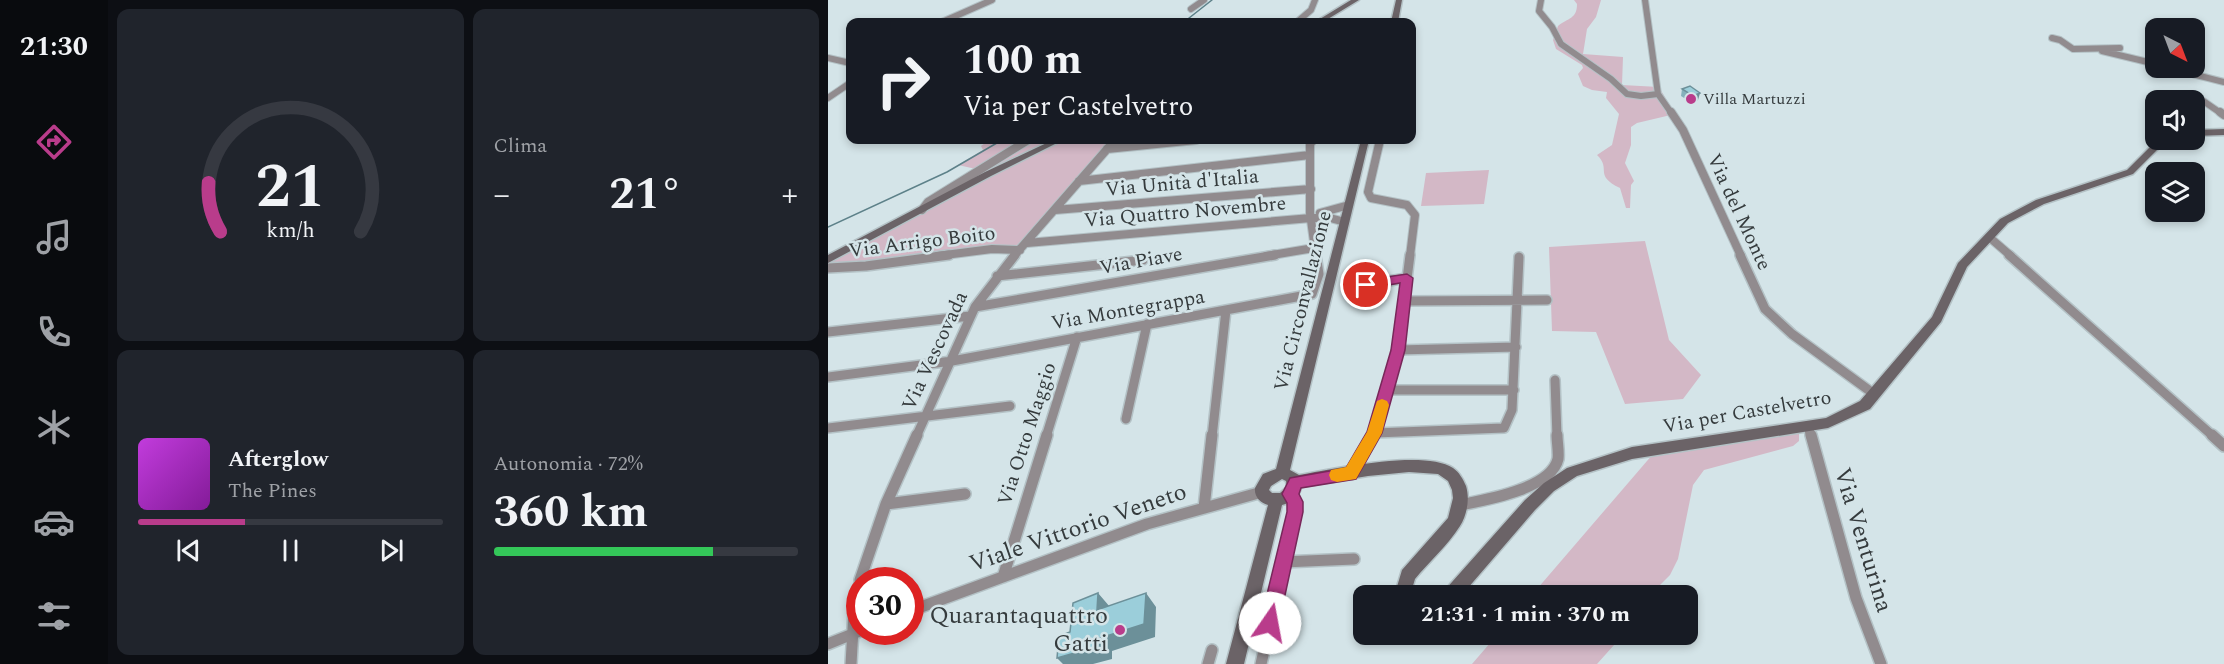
<!DOCTYPE html>
<html lang="it">
<meta charset="utf-8">
<style>
:root{--surface:#171b24;--page:#20242c;--text:#f1f3f6;--muted:#9ea1a6;--line:#363941;--accent:#b93c8b}
body{margin:0;font-family:Spectral,serif;background:var(--page);color:var(--text);height:100vh;display:flex;flex-direction:column;font-size:22px;white-space:nowrap}
*{box-sizing:border-box;margin:0}
p{font-size:20px;color:var(--muted)}
.icon{flex:none;width:33px;height:33px;fill:none;stroke:currentColor;stroke-width:2;stroke-linecap:round;stroke-linejoin:round}
.map{position:relative;flex:1;overflow:hidden}
.details{display:flex;flex-direction:column;gap:9px;padding:9px;background:#0d0f14;width:720px}
.details>*{flex:none}
.banner{position:absolute;left:18px;top:18px;width:570px;height:126px;border-radius:12px;box-shadow:0 3px 9px #0003;background:#171b24;color:var(--text);overflow:hidden}
.needle{width:39px;rotate:138deg}
.controls{position:absolute;left:1317px;top:18px;display:grid;gap:12px}
.controls a{display:grid;place-items:center;width:60px;height:60px;border-radius:12px;background:var(--surface);box-shadow:0 3px 9px #0003;font-size:30px}
.speed{position:absolute;left:18px;top:567px;display:flex;gap:12px;font-size:30px;font-weight:700;text-align:center}
.speed>*{display:grid;place-content:center;width:78px;height:78px;border-radius:50%;background:var(--surface);box-shadow:0 3px 9px #0003;line-height:1}
.speed .limit{border:9px solid #d22;background:#fff;color:#111}
.pin{position:absolute;display:grid;place-items:center;width:51px;height:51px;color:#fff;margin:-26px;border:3px solid #fff;border-radius:50%;box-shadow:0 2px 6px #0007}
.me{position:absolute;width:66px;margin:-33px;rotate:12deg;stroke-linejoin:round;filter:drop-shadow(0 0 4px #0008)}
.turn{display:flex;align-items:center;gap:21px;height:126px;padding:0 18px;font-size:27px}
.turn .icon{width:78px;height:78px;stroke-width:2.5}
.turn b{display:block;font-size:42px;line-height:51px}
.big{font-size:45px;font-weight:700;line-height:1.1}
.details .card{flex:1;display:flex;flex-direction:column;justify-content:center;gap:9px;min-width:0;padding:0 21px;border-radius:12px;background:var(--page)}
.details .dial{align-items:center;gap:0}
.dial svg{height:156px;overflow:visible;fill:none;stroke:var(--line);stroke-width:7;stroke-linecap:round;text-anchor:middle}
.dial text{fill:var(--text);stroke:none}
.song{display:flex;align-items:center;gap:18px}
.cover{width:72px;height:72px;border-radius:9px;background:linear-gradient(135deg,hsl(290 70% 55%),hsl(290 70% 35%))}
.played{height:6px;border-radius:3px;background:linear-gradient(90deg,var(--accent) 35%,var(--line) 35%)}
.keys{display:flex;justify-content:space-around;direction:ltr}
.heat{display:flex;justify-content:space-between;align-items:center;font-size:33px;direction:ltr}
.charge{height:9px;border-radius:4px;background:linear-gradient(90deg,#34c759 72%,var(--line) 0)}
.details .tiles{flex:1;display:grid;gap:9px;grid-template-columns:repeat(2,1fr)}
.trip{position:absolute;left:525px;top:585px;width:345px;height:60px;border-radius:12px;background:var(--surface);box-shadow:0 3px 9px #0003;font-weight:700;line-height:60px;text-align:center}
main{display:flex;flex:1;min-height:0}
.tabs{display:flex;flex-direction:column;width:108px;justify-content:space-around;align-items:center;background:#090b0e;color:var(--muted)}
.tabs .icon{width:42px;height:42px}
.tabs .current{color:var(--accent)}
.tabs b{font-size:27px;color:var(--text)}
.map>svg:first-child{display:block}
.green{fill:#d3b8c6}
.lines{fill:none;stroke-linecap:round;stroke-linejoin:round}
.stream{stroke:#5d8189;stroke-width:1.5}
.street-far3-casing{stroke:#b4c2c6;stroke-width:8}
.street-far2-casing{stroke:#b4c2c6;stroke-width:10}
.street-far1-casing{stroke:#b4c2c6;stroke-width:12}
.street-casing{stroke:#b4c2c6;stroke-width:14}
.secondary-casing{stroke:#b4c2c6;stroke-width:3}
.street-far3{stroke:#918b8e;stroke-width:6}
.street-far2{stroke:#918b8e;stroke-width:8}
.street-far1{stroke:#918b8e;stroke-width:9}
.street{stroke:#918b8e;stroke-width:11}
.secondary{fill:#6b6367;fill-rule:evenodd}
.wall{fill:#85b1bb}
.shaded-wall{fill:#6c9099}
.building{fill:#9bceda;stroke:#6c9099;stroke-width:1.5}
.route{fill:#b93c8b;stroke:#78275a;stroke-width:1.5}
.slow{fill:#f59e0b}
.poi-dot{fill:#b93c8b;stroke:#d4e4e8;stroke-width:2}
.labels{text-anchor:middle;dominant-baseline:central;stroke-width:5;stroke-linejoin:round;paint-order:stroke}
.far-poi-label{font-size:16px;fill:#353b3d;stroke:#d4e4e8;text-anchor:start}
.street-label{font-size:20px;fill:#353b3d;stroke:#d4e4e8}
.near-street-label{font-size:24px;fill:#353b3d;stroke:#d4e4e8}
.near-poi-label{font-size:24px;fill:#353b3d;stroke:#d4e4e8;text-anchor:end}
</style>
<main>
<nav class="tabs">
<b>21:30</b>
<svg class="icon current" aria-label="directions" viewBox="0 0 24 24"><path d="M12 3l9 9-9 9-9-9zM9 14v-3h6M13 9l2 2-2 2"/></svg>
<svg class="icon" aria-label="music" viewBox="0 0 24 24"><path d="M9 18V5l10-2v13"/><circle cx="6" cy="18" r="3"/><circle cx="16" cy="16" r="3"/></svg>
<svg class="icon" aria-label="phone" viewBox="0 0 24 24"><path d="M5 4h4l2 5-3 2q2 4 5 5l2-3 5 2v4C11 20 4 13 5 4z"/></svg>
<svg class="icon" aria-label="climate" viewBox="0 0 24 24"><path d="M12 3v18M4 7l16 10M4 17L20 7"/></svg>
<svg class="icon" aria-label="car" viewBox="0 0 24 24"><path d="M5 17H2v-5l4-1 3-4h7l3 4 3 1v5h-3M9 17h6M6 11h13"/><circle cx="7" cy="17" r="2"/><circle cx="17" cy="17" r="2"/></svg>
<svg class="icon" aria-label="filters" viewBox="0 0 24 24"><path d="M4 7h16M4 17h16"/><circle cx="9" cy="7" r="2"/><circle cx="15" cy="17" r="2"/></svg>
</nav>
<section class="details">
<div class="tiles">
<div class="card dial"><svg viewBox="0 0 100 80">
<path d="M14 69A42 42 0 1 1 86 69"/>
<path d="M14 69A42 42 0 0 1 8 44" stroke="#b93c8b"/>
<text x="50" y="56" font-size="32" font-weight="700">21</text>
<text x="50" y="72" font-size="11">km/h</text>
</svg></div>
<div class="card"><p>Clima</p>
<div class="heat"><a>−</a><b class="big">21°</b><a>+</a></div>
</div>
<div class="card">
<div class="song"><i class="cover"></i><div><b>Afterglow</b><p>The Pines</p></div></div>
<div class="played"></div>
<div class="keys"><svg class="icon" aria-label="previous" viewBox="0 0 24 24"><path d="M18 5L8 12l10 7zM5 5v14"/></svg><svg class="icon" aria-label="pause" viewBox="0 0 24 24"><path d="M8 5v14M16 5v14"/></svg><svg class="icon" aria-label="next" viewBox="0 0 24 24"><path d="M6 5l10 7-10 7zM19 5v14"/></svg></div>
</div>
<div class="card"><p>Autonomia · 72%</p><b class="big">360 km</b><div class="charge"></div></div>
</div>
</section>
<div class="map">
<svg width="1396" height="664" viewBox="0 0 1396 664">
<rect width="100%" height="100%" fill="#d4e4e8"/>
<path class="green" d="M746,0H773L768,17L759,29L755,54L795,57L794,85L831,87L847,114L809,123L803,127V145L797,163L806,181L803,185L802,208H798L792,188C765,175 784,169 769,155L784,145L791,114L778,98L779,92L764,90L755,86L750,74L755,68L754,65L728,49L725,40L730,26C740,18 749,19 749,4Z
M161,140H291L202,243L33,268L0,270V259L19,246L101,200L148,169L130,165L155,150L153,146Z
M661,170L656,204L593,206L598,173Z
M817,241L841,340L873,375L855,399L797,404L768,332L724,331L721,247Z
M967,430L971,434V441L965,446L876,470L865,485L850,559L842,575L832,585L816,595L703,596L825,454Z
M669,635V634L795,635L769,664H644Z"/>
<g class="lines">
<path class="stream" d="M356,22L384,0
M0,227L119,172L174,140"/>
<g class="street-far3-casing">
<path id="street-far3" d="M713,0L711,11L724,27L733,44L783,79L799,94L813,96L830,94
M817,0L830,94L844,114
M363,9L376,0
M114,22L164,0
M469,22L483,10L487,0
M1224,38L1232,40L1245,49L1292,48
M1274,51L1328,64
M0,58L22,63
M1341,68L1396,82
M0,98L22,83
M1371,98L1394,114"/>
</g>
<g class="street-far2-casing">
<path id="street-far2" d="M843,112L855,130L913,256
M1392,112L1396,115
M485,140L482,144V213L488,256
M552,140L540,192L543,198L579,205L587,215L582,256
M279,149L368,140
M251,181L482,155
M94,210L100,202L200,140
M227,210L483,189
M492,213L521,205
M1161,237L1183,256
M199,243L483,218H502L517,222
M109,256L164,249L192,250
M186,256L287,140
M438,256L486,248"/>
</g>
<g class="street-far1-casing">
<path id="street-far1" d="M912,255L937,309L964,334L1046,394
M1181,255L1386,437
M0,268L38,266L121,255
M169,276L315,260
M518,288L579,278
M577,301L719,300
M147,307L447,255
M0,332L142,316
M570,350L688,347
M0,377L124,361L484,294L491,274L488,255
M727,380L729,437
M558,390H686
M298,419L319,324
M980,426L983,437
M0,428L182,406
M547,433L676,428L684,410L691,257
M88,437L147,307L187,255
M218,437L249,337
M384,437L398,310
M545,437L570,350L582,255"/>
</g>
<g class="street-casing">
<path id="street" d="M983,435L1028,598L1053,664
M1384,435L1396,446
M523,474L546,435
M58,504L137,494
M632,505C657,500 723,489 730,459C731,452 729,442 729,435
M376,508L384,435
M455,562L526,559
M175,577L219,435
M32,580L58,504L89,435
M82,611L319,524L434,492
M0,644L32,631
M23,664L26,611L32,583
M380,664L384,650
M433,664L467,512V502L462,494"/>
</g>
<g class="secondary-casing">
<path id="secondary" d="M523,0H531L495,22H487Z
M568,0H574L570,22H563Z
M1396,129V135L1366,136V130Z
M225,140H235L163,176L0,263V255L157,172Z
M533,140H541L462,470L471,475C505,469 596,449 625,468C631,472 635,479 638,486C642,499 639,515 632,526C620,545 601,562 587,579L584,589L587,596H570L568,590L574,570L620,518L625,498L624,490L620,481L610,474L581,472L540,476L473,487C472,496 463,503 454,505L416,664H398L440,505C432,503 426,496 427,488L435,474L448,469ZM454,479L458,481L459,487L452,493H444L441,490L443,486Z
M1333,140H1343L1331,148L1305,174L1216,204L1180,223L1139,267L1113,322L1042,409L1000,428L804,459L749,476L726,491L707,510L633,596H614L616,591L697,500L716,483L739,468L804,447L998,418L1032,401L1104,317L1130,263L1172,219L1208,200L1299,170L1325,144Z"/>
</g>
<use href="#street-far3" class="street-far3"/>
<use href="#street-far2" class="street-far2"/>
<use href="#street-far1" class="street-far1"/>
<use href="#street" class="street"/>
<use href="#secondary" class="secondary"/>
</g>
<path class="wall" d="M854,89L870,100L864,103L853,96Z"/>
<path class="shaded-wall" d="M872,93L870,100L864,103L865,96Z
M270,593L282,607L269,610Z
M318,593L328,607L327,637L284,651V659L265,664H235L229,658L272,638Z"/>
<path class="building" d="M862,86L872,93L865,96L854,89Z
M270,593L269,610L318,593L316,624L272,638L271,646L229,658L231,636L242,632L245,603Z"/>
<path class="route" d="M579,274L585,278L577,350L554,433L528,479L473,488L471,494L475,502V512L451,623L448,630L442,632L435,630L432,623L459,512V503L454,494L462,478L518,468L539,432L563,350L572,283L538,289L532,285L538,280Z"/>
<path class="slow" d="M554,399L559,401L561,405L554,433L528,479L509,482L503,480L501,475L503,470L518,467L539,432L549,401Z"/>
<g class="poi-dot">
<circle cx="863" cy="99" r="6"/>
<circle cx="292" cy="630" r="6"/>
</g>
<g class="labels">
<g class="far-poi-label">
<text x="875" y="99">Villa Martuzzi</text>
</g>
<g class="street-label">
<text transform="translate(354 183) rotate(-5)">Via Unità d'Italia</text>
<text transform="translate(357 212) rotate(-5)">Via Quattro Novembre</text>
<text transform="translate(911 212) rotate(65)">Via del Monte</text>
<text transform="translate(94 242) rotate(-7)">Via Arrigo Boito</text>
<text transform="translate(313 261) rotate(-10)">Via Piave</text>
<text transform="translate(475 301) rotate(-76)">Via Circonvallazione</text>
<text transform="translate(300 310) rotate(-10)">Via Montegrappa</text>
<text transform="translate(107 351) rotate(-65)">Via Vescovada</text>
<text transform="translate(919 412) rotate(-10)">Via per Castelvetro</text>
<text transform="translate(199 434) rotate(-72)">Via Otto Maggio</text>
</g>
<g class="near-street-label">
<text transform="translate(250 528) rotate(-19)">Viale Vittorio Veneto</text>
<text transform="translate(1035 540) rotate(73)">Via Venturina</text>
</g>
<g class="near-poi-label">
<text x="280" y="616">Quarantaquattro<tspan x="280" dy="28">Gatti</tspan></text>
</g>
</g>
</svg>
<div class="controls">
<a><svg class="needle" viewBox="-14 -14 28 28"><path d="M0-13l5 13h-10z" fill="#e53935"/><path d="M0 13l5-13h-10z" fill="#9ea1a6"/></svg></a>
<a><svg class="icon" aria-label="sound" viewBox="0 0 24 24"><path d="M4 9h4l5-4v14l-5-4H4zM17 9q2 3 0 6"/></svg></a>
<a><svg class="icon" aria-label="layers" viewBox="0 0 24 24"><path d="M12 4l9 5-9 5-9-5zM3 14l9 5 9-5"/></svg></a>
</div>
<div class="speed"><div class="limit">30</div></div>
<div class="pin" style="left:538px;top:285px;background:#d93025"><svg class="icon" aria-label="arrive" viewBox="0 0 24 24"><path d="M6 21V4h12l-3 4 3 4H6"/></svg></div>
<svg class="me" style="left:442px;top:623px" viewBox="-20 -20 40 40"><circle r="19" fill="#fff"/><path d="M0-13L10 11 0 6-10 11z" fill="#b93c8b"/></svg>
<div class="trip">21:31 · 1 min · 370 m</div>
<div class="banner">
<div class="turn"><svg class="icon" aria-label="right" viewBox="0 0 24 24"><path d="M7 20v-9h11M14 6l5 5-5 5"/></svg><div><b>100 m</b>Via per Castelvetro</div></div>
</div>
</div>
</main>
